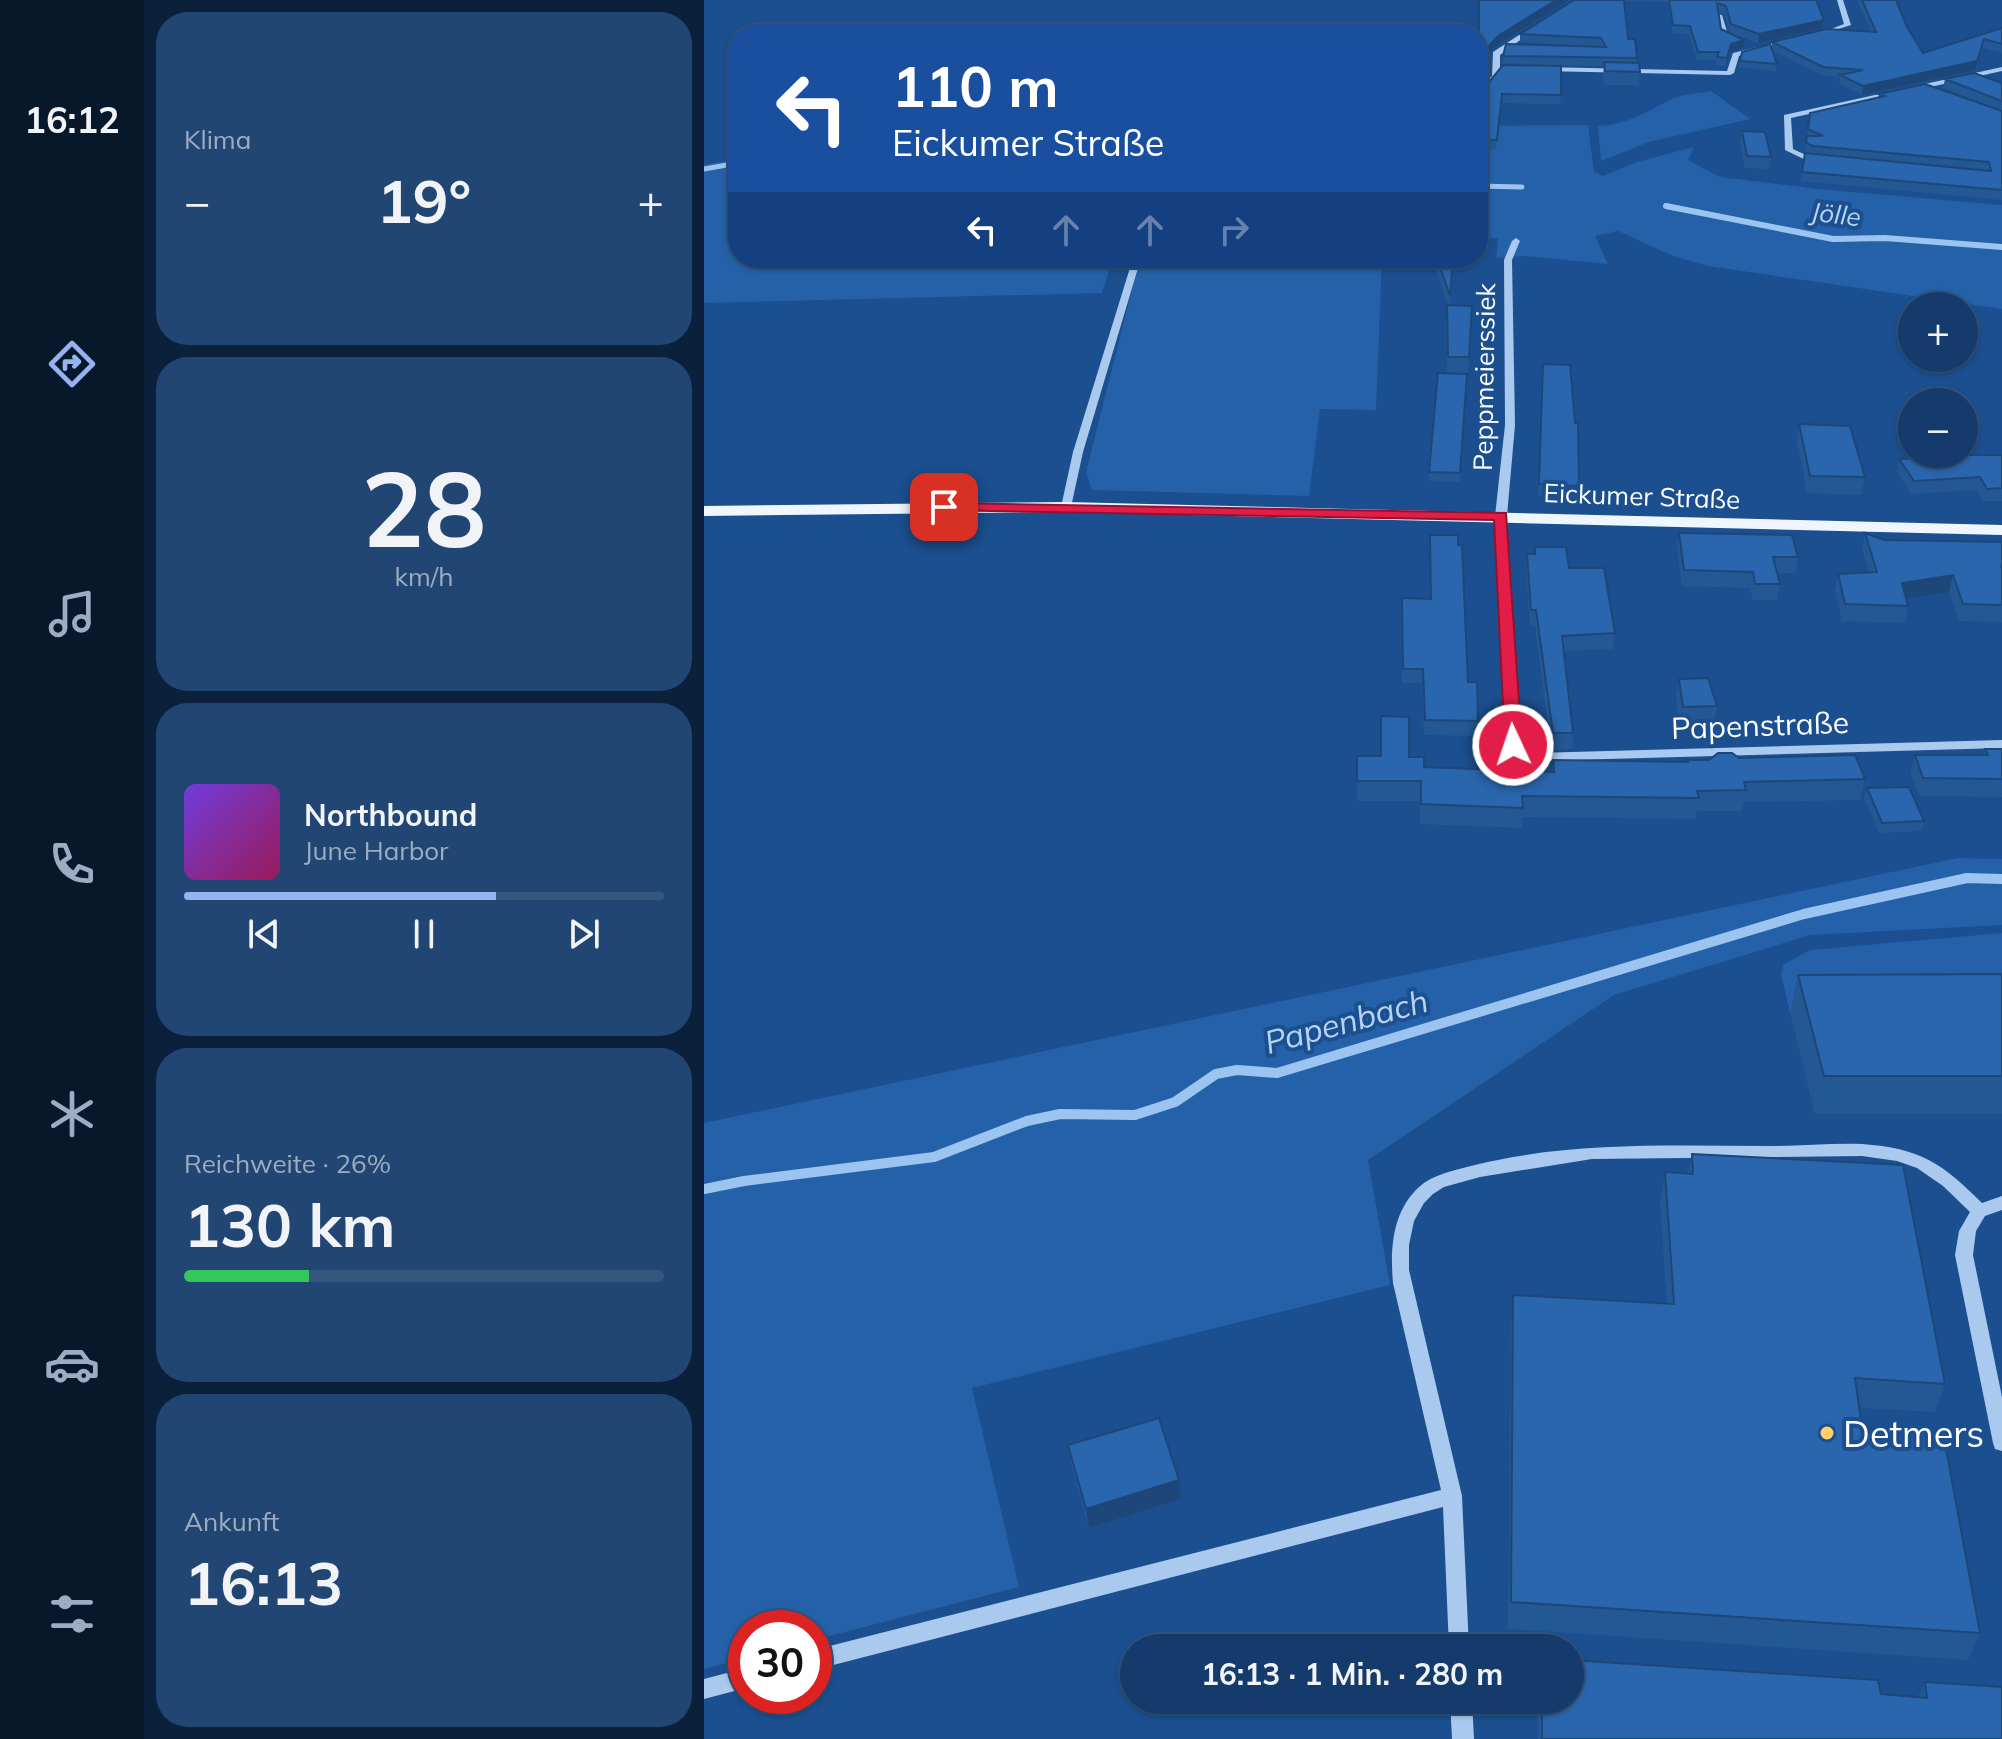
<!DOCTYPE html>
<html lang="de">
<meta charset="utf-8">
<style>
:root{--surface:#143b6b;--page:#214673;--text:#f1f3f6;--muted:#9dadc1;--line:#33557e;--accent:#95b2f1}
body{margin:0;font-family:Mulish,sans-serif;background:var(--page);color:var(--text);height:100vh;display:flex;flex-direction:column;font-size:30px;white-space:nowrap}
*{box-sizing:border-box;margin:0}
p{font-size:26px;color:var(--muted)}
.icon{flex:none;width:44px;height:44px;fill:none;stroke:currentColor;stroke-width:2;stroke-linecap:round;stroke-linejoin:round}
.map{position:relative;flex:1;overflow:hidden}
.panel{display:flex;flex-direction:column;gap:12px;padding:12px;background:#0b203b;width:560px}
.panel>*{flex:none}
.banner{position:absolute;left:24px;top:24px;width:760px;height:244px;border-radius:32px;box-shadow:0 2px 6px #0004,0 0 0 2px var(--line);background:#1a4fa0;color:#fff;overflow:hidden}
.buttons{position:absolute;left:1194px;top:292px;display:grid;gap:16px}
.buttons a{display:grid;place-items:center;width:80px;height:80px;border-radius:50%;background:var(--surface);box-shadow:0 2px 6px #0004,0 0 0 2px var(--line);font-size:40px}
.speed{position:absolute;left:24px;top:1610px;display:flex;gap:16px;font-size:40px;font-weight:700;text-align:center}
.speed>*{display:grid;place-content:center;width:104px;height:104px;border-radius:50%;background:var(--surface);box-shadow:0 2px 6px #0004,0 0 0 2px var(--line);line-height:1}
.speed .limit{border:12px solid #d22;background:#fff;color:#111}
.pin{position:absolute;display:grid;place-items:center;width:68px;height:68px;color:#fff;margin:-34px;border-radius:16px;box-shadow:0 4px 12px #0006}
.me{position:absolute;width:88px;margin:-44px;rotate:357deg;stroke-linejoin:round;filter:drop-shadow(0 0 6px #0008)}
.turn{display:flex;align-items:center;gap:28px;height:168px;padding:0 32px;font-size:36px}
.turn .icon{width:104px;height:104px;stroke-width:2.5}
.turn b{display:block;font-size:56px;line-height:68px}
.lanes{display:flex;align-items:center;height:76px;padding:0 32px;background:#0003;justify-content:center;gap:40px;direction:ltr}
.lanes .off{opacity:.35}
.big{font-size:60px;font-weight:700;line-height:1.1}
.panel .card{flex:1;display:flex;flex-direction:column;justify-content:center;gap:12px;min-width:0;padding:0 28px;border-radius:32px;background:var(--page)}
.panel .dial{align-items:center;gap:0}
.dial b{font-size:104px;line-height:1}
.song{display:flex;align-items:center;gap:24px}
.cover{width:96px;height:96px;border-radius:12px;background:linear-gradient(135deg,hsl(260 70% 55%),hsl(330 70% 35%))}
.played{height:8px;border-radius:4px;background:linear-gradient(90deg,var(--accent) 65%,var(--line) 65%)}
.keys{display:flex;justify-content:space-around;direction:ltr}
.heat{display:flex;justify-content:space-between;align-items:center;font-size:44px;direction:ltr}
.charge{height:12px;border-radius:6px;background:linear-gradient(90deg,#34c759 26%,var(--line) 0)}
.trip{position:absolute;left:416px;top:1634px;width:464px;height:80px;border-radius:40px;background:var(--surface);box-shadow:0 2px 6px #0004,0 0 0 2px var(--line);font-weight:700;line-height:80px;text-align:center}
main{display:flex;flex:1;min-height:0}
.dock{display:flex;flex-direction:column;width:144px;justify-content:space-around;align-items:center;background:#08182b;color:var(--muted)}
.dock .icon{width:56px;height:56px}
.dock .on{color:var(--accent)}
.dock b{font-size:36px;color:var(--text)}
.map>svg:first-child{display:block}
.green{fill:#2461a8}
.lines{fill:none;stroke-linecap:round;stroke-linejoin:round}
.stream-far2{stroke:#9cc4f0;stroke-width:5}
.stream-far1{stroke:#9cc4f0;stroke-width:6}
.stream{stroke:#9cc4f0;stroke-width:10}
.minor{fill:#a9c9ee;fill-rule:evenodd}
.major{fill:#f0f6ff;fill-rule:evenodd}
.wall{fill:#245895}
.shaded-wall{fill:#1d4779}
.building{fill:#2a66ad;stroke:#1d4779;stroke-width:2}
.route{fill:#e11d48;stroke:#92132f;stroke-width:2}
.poi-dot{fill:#ffd166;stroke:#1b4f8f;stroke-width:3}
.labels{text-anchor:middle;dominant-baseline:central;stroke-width:8;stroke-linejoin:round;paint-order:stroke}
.far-water-label{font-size:26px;font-style:italic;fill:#b5d3f5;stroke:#1b4f8f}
.far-street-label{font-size:26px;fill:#fff;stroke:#1b4f8f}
.street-label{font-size:30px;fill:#fff;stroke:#1b4f8f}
.water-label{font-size:32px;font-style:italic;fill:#b5d3f5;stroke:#1b4f8f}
.near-poi-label{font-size:36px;fill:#fff;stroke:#1b4f8f;text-anchor:start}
</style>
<main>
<nav class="dock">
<b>16:12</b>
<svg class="icon on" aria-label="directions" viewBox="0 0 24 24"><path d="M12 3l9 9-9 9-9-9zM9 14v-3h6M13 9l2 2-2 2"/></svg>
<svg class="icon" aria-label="music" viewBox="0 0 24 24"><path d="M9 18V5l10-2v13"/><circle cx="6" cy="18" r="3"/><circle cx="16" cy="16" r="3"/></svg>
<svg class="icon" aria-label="phone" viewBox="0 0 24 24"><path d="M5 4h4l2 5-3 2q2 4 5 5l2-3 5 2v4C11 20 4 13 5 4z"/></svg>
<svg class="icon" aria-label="climate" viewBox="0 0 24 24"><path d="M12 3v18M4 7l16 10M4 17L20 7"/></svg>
<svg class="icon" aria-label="car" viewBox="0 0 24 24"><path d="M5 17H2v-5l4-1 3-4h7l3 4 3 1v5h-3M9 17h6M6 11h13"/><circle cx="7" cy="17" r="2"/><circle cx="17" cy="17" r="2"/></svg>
<svg class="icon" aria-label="filters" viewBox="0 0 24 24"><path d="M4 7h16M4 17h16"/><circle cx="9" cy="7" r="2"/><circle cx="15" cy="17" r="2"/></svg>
</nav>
<section class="panel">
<div class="card"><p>Klima</p>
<div class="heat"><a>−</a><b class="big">19°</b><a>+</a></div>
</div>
<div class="card dial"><b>28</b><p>km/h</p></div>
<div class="card">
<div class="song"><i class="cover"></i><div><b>Northbound</b><p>June Harbor</p></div></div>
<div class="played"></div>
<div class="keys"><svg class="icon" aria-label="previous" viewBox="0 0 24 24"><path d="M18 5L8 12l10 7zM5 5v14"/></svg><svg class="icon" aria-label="pause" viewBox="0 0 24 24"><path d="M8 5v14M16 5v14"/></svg><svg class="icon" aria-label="next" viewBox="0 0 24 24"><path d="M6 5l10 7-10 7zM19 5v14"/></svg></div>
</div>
<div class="card"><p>Reichweite · 26%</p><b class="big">130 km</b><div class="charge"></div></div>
<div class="card"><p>Ankunft</p><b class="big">16:13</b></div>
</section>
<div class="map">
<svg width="1298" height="1739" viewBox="0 0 1298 1739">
<rect width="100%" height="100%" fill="#1b4f8f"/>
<path class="green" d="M1007,91L1046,119L945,142L897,161L894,126C922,125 944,111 968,99C979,94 995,93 1007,91Z
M884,125L890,172L899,176L933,162L990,147L984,160L1016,177L1114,189L1298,205V309L1004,266L969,256L914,231L891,236L904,264L821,256L792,258L794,238H774V126Z
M34,151V258H409L398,293L0,303V165L32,159Z
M436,258H678L672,410L616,409L605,496L388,490L382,472Z
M1254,858L1298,859V925L1106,935L910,995L664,1160L686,1285L268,1388L315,1587L110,1640V1628H42V1658L0,1669V1123Z
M1298,933V1012L1086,1013L1077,974L1079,965L1106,950Z"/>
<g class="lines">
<path class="stream-far2" d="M0,169L34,163
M774,186L818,187
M962,206L971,208"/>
<path class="stream-far1" d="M962,206L1129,239L1181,238L1298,247"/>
<path class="stream" d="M0,1189L40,1181L230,1157L323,1121L356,1114L431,1115L471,1102L512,1074L533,1070L573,1073L1100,914L1263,878L1298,879"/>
<path class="minor" d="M1133,0H1139L1147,25L1116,35V33L1140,24Z
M1013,14L1018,15L1024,35L1036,41V43L1019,37Z
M829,26L834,27L796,55V76L785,88H779V84L788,76L789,52Z
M1085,39L1087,42L1035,56L1030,73L1026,75L838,71L834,69L838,67L1023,71L1029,53Z
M1298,67V71L1087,118L1089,149L1119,163L1112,165L1081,150L1080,115Z
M812,238L816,241L808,260L811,425L803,516L815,744L822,750L831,753L1298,740V748L830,761L812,756L804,748L791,516L801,425L800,260L808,241Z
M429,258H437L379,452L367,507L366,509H358L357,507L369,452Z
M1158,1144C1216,1148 1238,1163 1278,1203L1298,1196V1210L1281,1216L1272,1231L1269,1255L1298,1397V1451L1291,1449L1289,1443L1251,1255L1255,1231L1266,1212L1239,1186L1213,1168L1193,1161L1158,1156L888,1159L776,1177L740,1187L729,1194L720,1203L710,1221L705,1245V1270L758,1496L765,1648H745L739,1507L110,1670V1650L737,1490L689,1283C686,1249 688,1212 715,1187C729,1174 752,1170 771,1165C868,1141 967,1146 1067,1146C1097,1146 1127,1143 1158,1144Z
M42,1668V1688L0,1699V1679Z
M746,1700H768L770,1739H748Z"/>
<path class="major" d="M362,502L1298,525V535L362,512L0,516V506Z"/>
</g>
<path class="wall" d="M775,0L794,44L785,54V75L778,82L857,95L856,104L798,103L792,149L774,148Z
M870,0H1112L1120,20L1118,28L1054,43L1026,33L1021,14L1014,12L1017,29L1039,48L1026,52L1021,66L1012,65L1013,61L993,60L985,34H969L964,2L920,1L924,39L933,58L932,63L936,72L934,85H900L899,76L900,66L799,64V56L896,47L816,42V34Z
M1153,0H1192L1203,27L1219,53L1298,28V53L1279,48L1271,70L1158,95L1135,84L1136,77L1118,75L1068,51L1073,64L1072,71L1035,67L1036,61L1067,48L1068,42L1167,32Z
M1241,79L1298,83V111L1239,88Z
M1175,94L1298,111V200L1097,181L1101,153L1106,154L1101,152L1106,113L1174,98Z
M1038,131L1067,157L1065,169L1041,168L1036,143Z
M727,258H750L746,305L768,306L764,374L743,373L742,321L744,305Z
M839,364L875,486L874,498L834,495Z
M763,374L756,482L725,481V472Z
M1095,424L1161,477L1157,495L1103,493L1093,441Z
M1298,455V501H1279L1272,490L1207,494L1193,472L1195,459Z
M975,533L1094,557L1092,573H1073L1076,584L1073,600H1049L1046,588L978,586L973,548Z
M1161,533L1180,540L1298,542V622L1255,621L1245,592L1202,598L1204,606L1201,623L1138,621L1131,590L1134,574L1165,572L1158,549Z
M726,535L774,721V736L720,735L718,683H698V598L726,599Z
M831,547L865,568L911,633L909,649L859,651L869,733L868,749L847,750L831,626H826L822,569L823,554H830Z
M975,679L1013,706L1010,725L976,726L972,697Z
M1281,749H1298V797L1215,796L1206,773L1211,755H1280Z
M653,756L705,757L720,767L848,771L849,760L983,762V760L1035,758L1161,779L1156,800L1040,802L1038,811H993L992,819L819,817L818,828L716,824V801H653Z
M1163,788L1220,821L1218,831L1175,833L1160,798Z
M1298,974V1114H1111L1086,1013L1094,975Z
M988,1154L1241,1384L1231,1412L1156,1408L1158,1427L1276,1633L1264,1660L804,1629L807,1324L809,1295L963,1304L956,1202L961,1172L984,1174Z
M364,1445L477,1499L385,1528L367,1464Z
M1221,1682L1298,1739H834L833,1700L1177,1694L1214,1697Z"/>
<path class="shaded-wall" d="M852,0H865L794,44L785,54V46L794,36Z
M1120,20L1118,28L1054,43L1055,34Z
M1280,39L1271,70L1158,95L1159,86Z
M1040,40L1039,48L1026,52L1021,66L1023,58L1027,44Z
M785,66V75L776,84V75Z
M1249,575L1245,592L1194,600L1198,583Z
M475,1480L477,1499L385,1528L382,1509Z"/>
<path class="building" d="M775,0H852L794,36L785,46V66L776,75L777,81L785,82L799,65L857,66V95L798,94L793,140L774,139Z
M870,0H920L924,39H931L933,58L799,56L802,44L902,47L897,38L816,34Z
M965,0H1112L1120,20L1055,34L1027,24L1022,6L1013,3L1017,29L1040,40L1027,44L1023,58L1013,57L1015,52H994L986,26L969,25Z
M1158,0H1192L1203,27L1219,53L1298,28V44L1280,39L1273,61L1159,86L1136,75L1159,70L1119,67L1068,42L1123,29L1172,32Z
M1066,44L1073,64L1036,61L1038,52Z
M900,62L935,63L936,72L901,71Z
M1270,73L1298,83V101L1241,79Z
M1221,84L1298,111V190L1098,172L1101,153L1287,171L1285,162L1109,146L1102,143L1103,136H1119L1104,129L1106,113L1181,96L1175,94Z
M1038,131L1061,132L1067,157L1043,156Z
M733,258H749L746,296Z
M743,305L768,306L765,357H744Z
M839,364L866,365L871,423H874L875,486L835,484Z
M734,373L763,374L756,473L725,472Z
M1095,424L1146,426L1161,477L1106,476Z
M1263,455H1298V488L1283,489L1276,477L1210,481L1195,459Z
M975,533L1088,535L1094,557H1069L1076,584H1051L1049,572L980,570Z
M1161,533L1180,540L1298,542V566H1297L1298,568V605L1259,604L1249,575L1198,583L1204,606L1141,604L1134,574L1173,572Z
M726,535H754V545H758L764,682H773L774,721L721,720L719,669H699L698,598L727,599Z
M831,547H862L865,568H900L911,633L858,636L869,733H849L832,610H827L823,554H831Z
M1004,678L1013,706L979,707L975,679Z
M677,716L705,717V757H720V767L850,772L849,760L984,762L983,760H1005L1014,753H1028L1035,758L1151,755L1161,779L1040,782L1042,790L993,791L995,798L818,796L819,808L717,804V781H653V756H677Z
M1281,749H1298V779L1219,778L1211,755H1284Z
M1205,787L1220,821L1178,823L1163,788Z
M1298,974V1076H1120L1094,975Z
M988,1154L1199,1165L1241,1384L1151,1378L1158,1427L1239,1432L1276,1633L807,1602L809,1295L970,1304L961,1172L989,1174Z
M455,1418L475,1480L382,1509L364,1445Z
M866,1660L1174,1680L1177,1694L1223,1698L1221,1682L1298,1687V1739H838V1700H866Z"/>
<path class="route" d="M240,503L802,513L818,745L809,751L801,745L790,520L235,510V504Z"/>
<circle class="poi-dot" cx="1123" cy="1433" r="8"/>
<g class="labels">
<g class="far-water-label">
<text transform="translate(1132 214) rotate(7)">Jölle</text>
</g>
<g class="far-street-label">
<text transform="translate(780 377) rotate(-89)">Peppmeierssiek</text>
<text transform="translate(938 496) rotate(2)">Eickumer Straße</text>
</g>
<g class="street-label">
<text transform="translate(1056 725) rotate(-2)">Papenstraße</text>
</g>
<g class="water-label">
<text transform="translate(642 1021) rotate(-15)">Papenbach</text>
</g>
<g class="near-poi-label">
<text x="1139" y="1433">Detmers</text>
</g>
</g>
</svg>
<div class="buttons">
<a>+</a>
<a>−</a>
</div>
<div class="speed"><div class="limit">30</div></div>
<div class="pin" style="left:240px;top:507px;background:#d93025"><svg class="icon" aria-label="arrive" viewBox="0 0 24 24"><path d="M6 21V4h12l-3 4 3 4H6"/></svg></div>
<svg class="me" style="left:809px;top:745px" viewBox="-20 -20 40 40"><circle r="17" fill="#e11d48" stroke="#fff" stroke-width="3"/><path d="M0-11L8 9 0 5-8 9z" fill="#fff"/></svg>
<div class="trip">16:13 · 1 Min. · 280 m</div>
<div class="banner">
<div class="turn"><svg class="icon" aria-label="left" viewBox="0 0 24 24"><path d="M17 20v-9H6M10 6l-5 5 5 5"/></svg><div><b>110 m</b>Eickumer Straße</div></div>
<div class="lanes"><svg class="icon" aria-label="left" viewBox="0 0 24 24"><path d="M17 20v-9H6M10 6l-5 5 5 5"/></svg><svg class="icon off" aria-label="ahead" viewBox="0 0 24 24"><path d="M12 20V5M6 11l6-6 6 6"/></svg><svg class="icon off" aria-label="ahead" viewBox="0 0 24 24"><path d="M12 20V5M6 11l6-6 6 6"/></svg><svg class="icon off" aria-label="right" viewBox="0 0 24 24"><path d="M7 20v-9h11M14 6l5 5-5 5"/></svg></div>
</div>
</div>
</main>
